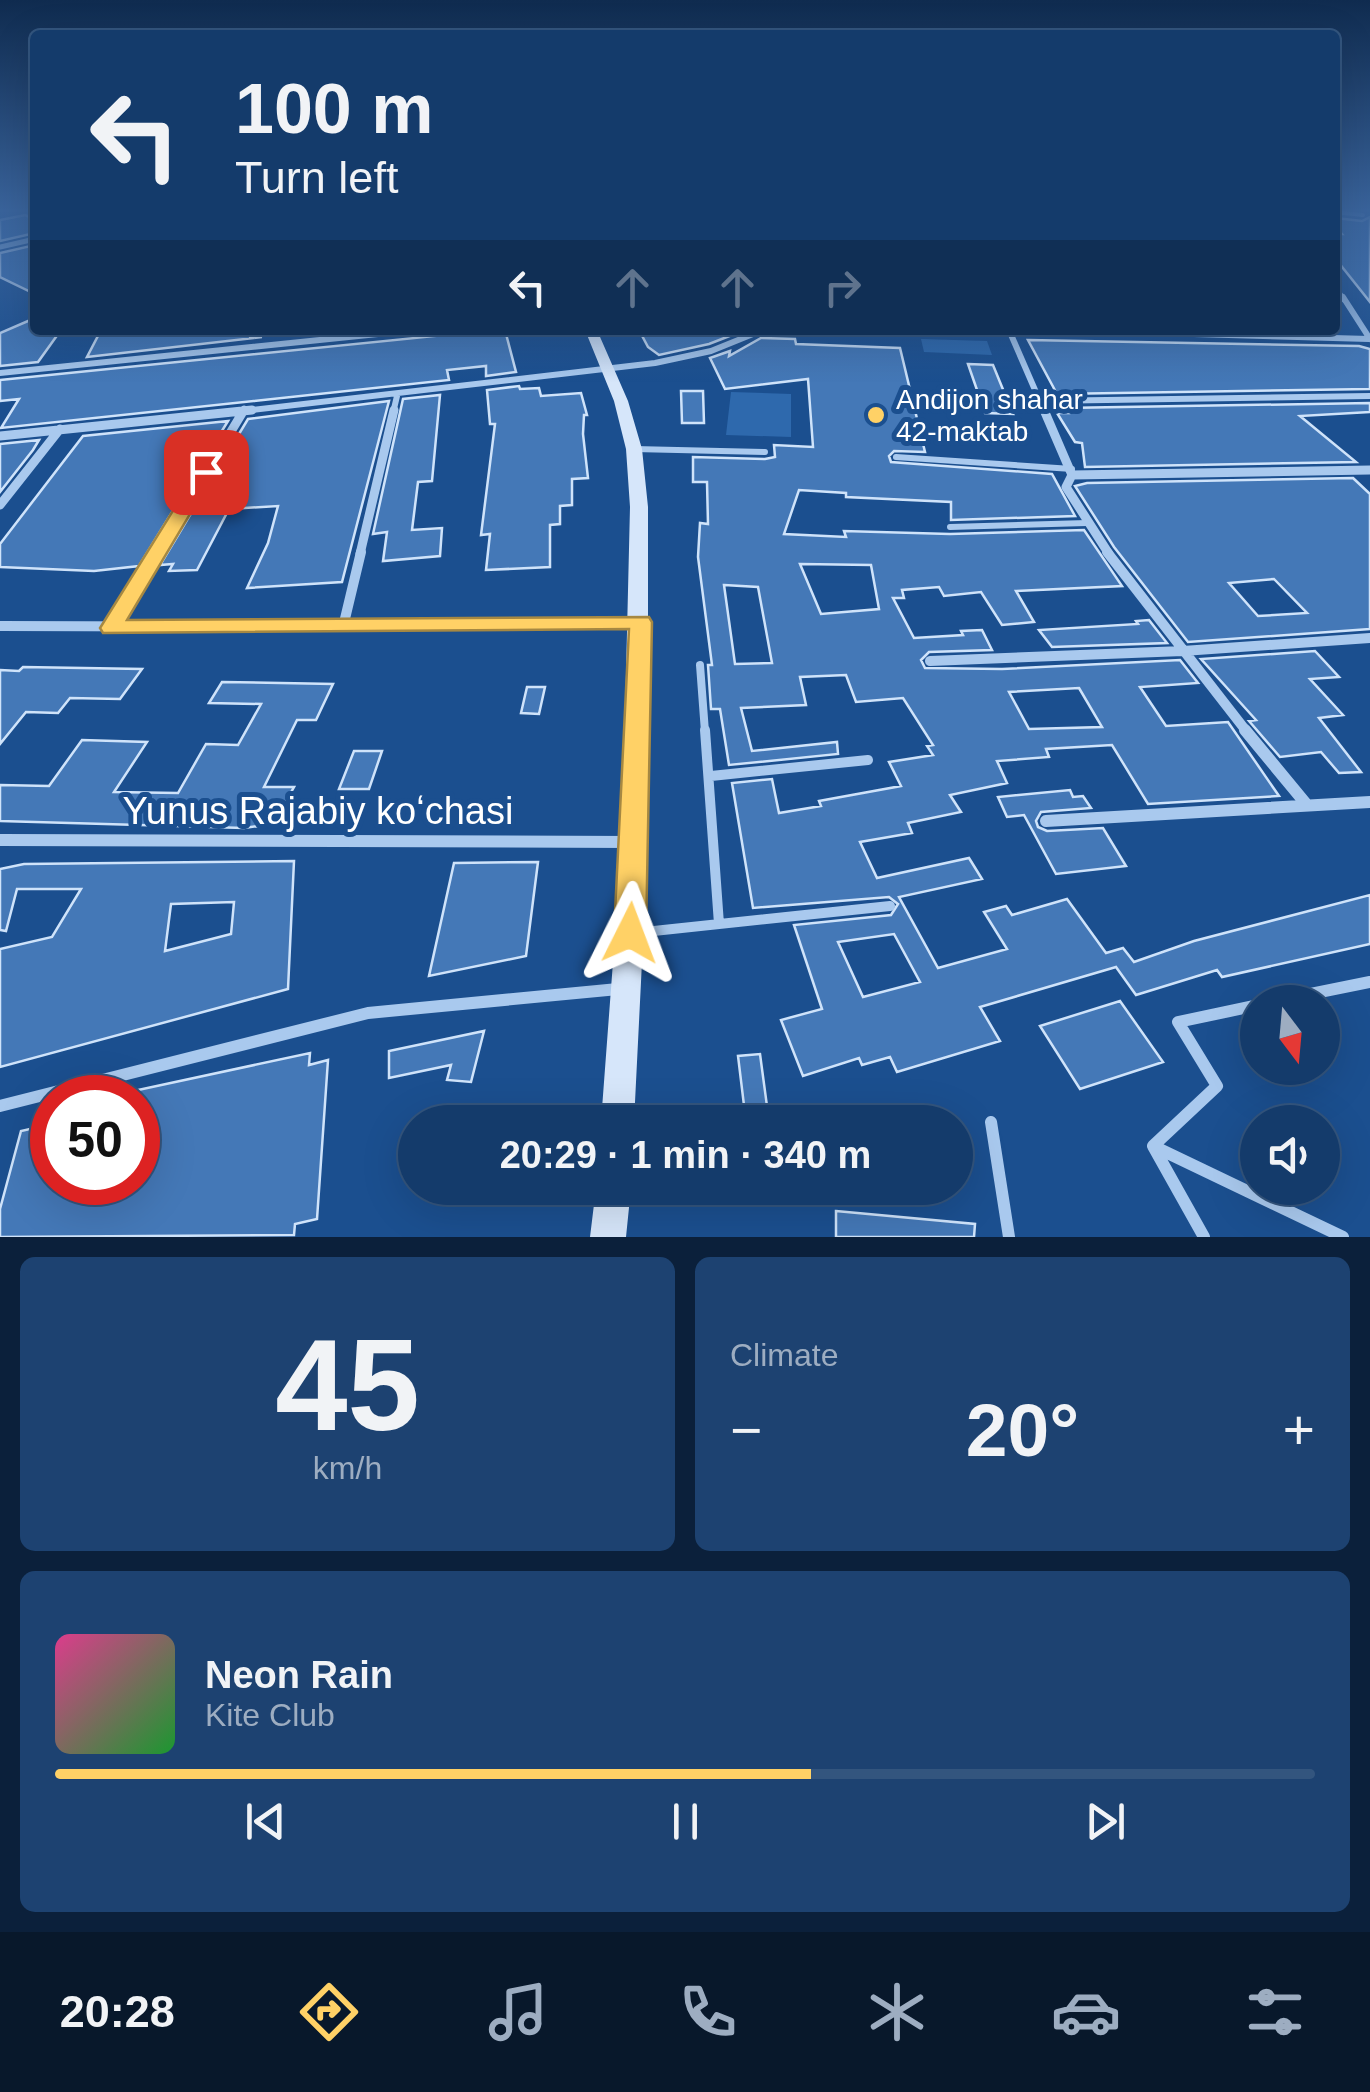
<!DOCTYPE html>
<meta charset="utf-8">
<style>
:root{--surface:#143b6b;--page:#1d4271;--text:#f1f3f6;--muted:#9dadc1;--line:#33557e;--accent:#ffd166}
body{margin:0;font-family:Helvetica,sans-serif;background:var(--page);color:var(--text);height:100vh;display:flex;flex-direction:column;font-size:38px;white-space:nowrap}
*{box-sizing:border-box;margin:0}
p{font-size:32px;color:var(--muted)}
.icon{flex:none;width:55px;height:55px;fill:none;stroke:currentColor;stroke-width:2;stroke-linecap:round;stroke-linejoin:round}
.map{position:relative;height:1237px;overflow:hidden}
.sheet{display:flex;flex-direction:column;gap:20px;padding:20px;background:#0b203b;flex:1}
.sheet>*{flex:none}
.hud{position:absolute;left:30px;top:30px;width:1310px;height:305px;border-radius:10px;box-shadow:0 10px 40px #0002,0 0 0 2px var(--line);background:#143b6b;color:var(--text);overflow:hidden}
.needle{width:65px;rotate:164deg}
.tools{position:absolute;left:1240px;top:985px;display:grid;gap:20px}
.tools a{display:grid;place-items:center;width:100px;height:100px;border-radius:50%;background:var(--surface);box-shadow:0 10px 40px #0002,0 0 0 2px var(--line);font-size:50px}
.speed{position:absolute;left:30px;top:1075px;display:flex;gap:20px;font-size:50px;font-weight:700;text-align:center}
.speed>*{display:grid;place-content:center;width:130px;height:130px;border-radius:50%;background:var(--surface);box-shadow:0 10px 40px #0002,0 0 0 2px var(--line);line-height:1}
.speed .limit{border:15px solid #d22;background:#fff;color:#111}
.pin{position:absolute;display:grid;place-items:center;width:85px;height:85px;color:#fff;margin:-42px;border-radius:20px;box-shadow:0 5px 15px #0006}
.me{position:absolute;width:110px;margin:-55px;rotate:3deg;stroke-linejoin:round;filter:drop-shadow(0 0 8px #0008)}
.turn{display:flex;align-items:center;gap:35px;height:210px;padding:0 40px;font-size:45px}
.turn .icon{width:130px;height:130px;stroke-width:2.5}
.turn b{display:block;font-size:70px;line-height:85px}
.lanes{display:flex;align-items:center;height:95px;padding:0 40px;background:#0003;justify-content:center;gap:50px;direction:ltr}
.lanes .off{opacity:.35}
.big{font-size:75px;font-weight:800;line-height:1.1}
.sheet .tile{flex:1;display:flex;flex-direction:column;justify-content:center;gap:15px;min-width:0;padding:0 35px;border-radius:15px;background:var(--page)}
.sheet .dial{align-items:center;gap:0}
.dial b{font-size:130px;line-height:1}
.song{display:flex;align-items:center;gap:30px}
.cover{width:120px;height:120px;border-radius:15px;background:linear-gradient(135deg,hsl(330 70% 55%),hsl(130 70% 35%))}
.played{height:10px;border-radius:5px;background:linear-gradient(90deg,var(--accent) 60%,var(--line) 60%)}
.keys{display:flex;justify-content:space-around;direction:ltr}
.heat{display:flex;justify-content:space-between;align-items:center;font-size:55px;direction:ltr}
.sheet .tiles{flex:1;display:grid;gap:20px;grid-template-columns:1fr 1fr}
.tile:last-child{grid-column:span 2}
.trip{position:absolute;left:398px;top:1105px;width:575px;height:100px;border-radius:50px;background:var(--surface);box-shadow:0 10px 40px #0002,0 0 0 2px var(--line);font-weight:800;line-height:100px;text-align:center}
.dock{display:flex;height:160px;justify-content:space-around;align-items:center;background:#08182b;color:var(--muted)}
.dock .icon{width:70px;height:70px}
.dock .current{color:var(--accent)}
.dock b{font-size:45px;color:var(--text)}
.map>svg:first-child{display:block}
.green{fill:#2e69ad}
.building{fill:#4478b7;stroke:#cfe3fa;stroke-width:2.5;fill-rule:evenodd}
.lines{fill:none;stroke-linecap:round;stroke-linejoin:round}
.service-far4{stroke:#a9c9ee;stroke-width:4}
.service-far3{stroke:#a9c9ee;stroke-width:6}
.service-far2{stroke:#a9c9ee;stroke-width:8}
.service-far1{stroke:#a9c9ee;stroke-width:10}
.service{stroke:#a9c9ee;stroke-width:12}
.minor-far4{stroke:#a9c9ee;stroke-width:5}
.minor-far3{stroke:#a9c9ee;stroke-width:6}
.minor-far2{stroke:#a9c9ee;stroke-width:9}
.minor-far1{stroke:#a9c9ee;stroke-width:10}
.minor{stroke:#a9c9ee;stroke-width:12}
.secondary{fill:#d6e6fa;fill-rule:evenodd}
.route{fill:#ffd166;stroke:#a68842;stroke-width:2.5}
.poi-dot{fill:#ffd166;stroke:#1b4f8f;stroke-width:4}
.labels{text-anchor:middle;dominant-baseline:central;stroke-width:10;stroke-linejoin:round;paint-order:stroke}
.far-poi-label{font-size:28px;fill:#fff;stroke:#1b4f8f;text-anchor:start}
.near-street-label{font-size:38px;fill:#fff;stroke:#1b4f8f}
</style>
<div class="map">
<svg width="1370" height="1237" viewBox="0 0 1370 1237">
<rect width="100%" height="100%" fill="#1b4f8f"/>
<path class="green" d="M921,339L987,341L992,355L924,352Z
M731,392L791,394V437L726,435Z"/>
<path class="building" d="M25,215L35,219V233L0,241V220Z
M1370,217V302L1335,258V234H1342L1335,226V218L1362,221Z
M35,245V294L0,277V253Z
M35,318V330H61L38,362L0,366V333Z
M199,330H252L250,338L262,337L87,357L99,334Z
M444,330H505L516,372L486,376V366L447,370L449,380L1,428L19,399L0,401V380L445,335Z
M639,330H745L709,344L659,355L648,347Z
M761,338L795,339L796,344L900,348L925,452L894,451L889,456L891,462L1052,474L1075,516L951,520V502L846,497V493L799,490L784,534L846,537L844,531L950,534L1084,530L1122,586L1016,591L1034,622L1002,625L981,592L944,596L939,587L902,590L904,598H893L914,638L963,635L961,631L982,630L992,650L929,652L921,660L925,668L1002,669L1180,660L1198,683L1140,687L1166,726L1228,722L1279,796L1148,804L1112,745L1046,749L1049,757L997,761L1007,783L950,795L961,812L908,823L912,833L860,842L877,878L969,858L982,879L899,897L938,968L1007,949L984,912L1006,906L1012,915L1067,899L1106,953L1123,948L1134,962L1194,941L1370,895V944L1222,977L1217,970L1136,995L1116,967L980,1007L1000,1041L897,1072L890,1057L862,1065L859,1058L803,1076L781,1020L822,1009L794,925L891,915L898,904L889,897L753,908L732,783L772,779L779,813L821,806L819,801L901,786L889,762L933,755L927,746L933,745L903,698L856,702L846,675L800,677L806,705L741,708L752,751L837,742L838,754L729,765L720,709H711L708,665H712L698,557L700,523L708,524L707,482H693V457L765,459L775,457L774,445L813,447L808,379L725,389L710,358L730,351L729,356ZM800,564L871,565L879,609L821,614ZM724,585L758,587L772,663L735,664ZM1079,688L1102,727L1029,729L1009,692ZM894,934L920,982L863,997L838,942Z
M1028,340L1359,346L1370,349V389L1057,394Z
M968,364L993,365L1013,414L985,413Z
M519,386L520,389L539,388L541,396L581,393L587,415H584L583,434L588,478L572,479V505L560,506V524L550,525V567L486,570L490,534L481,535L495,424H490L487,390Z
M681,391H703L704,423H682Z
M440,395L432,481L418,482L412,530L442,528L440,556L383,561L387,532L373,534L403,399Z
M389,401L342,582L247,588L268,543L278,506L229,509L197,570L169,571L173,564L160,565L248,419Z
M1370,403V412L1300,416L1356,462L1085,467L1082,443L1075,442L1057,413H1068L1064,408Z
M228,421L139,566L94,571L0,567V544L83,436Z
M39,440L33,450L0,492V444Z
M1353,478L1370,494V629L1188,642L1114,547L1075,486L1087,483ZM1274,579L1307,613L1258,616L1229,583Z
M1149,620L1167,643L1052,647L1039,630L1138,624L1136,621Z
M1315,651L1339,677L1310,679L1343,715L1319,718L1361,772L1339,773L1321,752L1280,757L1249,721L1256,720L1201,659Z
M23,667L142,669L120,699L70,698L58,713L26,712L0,744V670L19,671Z
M222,682L333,684L316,720H297L264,787H294L273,824L244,828L0,821V785L49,786L82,740L147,742L114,792L178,793L206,744L238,745L261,704L209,703Z
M527,687H545L539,714L521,713Z
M354,751H382L369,789H339Z
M1070,790L1073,797L1083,796L1091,808L1041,812L1036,821L1038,827L1047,831L1103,828L1126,866L1056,874L1024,815L1007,817L998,797Z
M294,861L288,989L0,1067V949L52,937L81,889H17L6,931L0,930V869L24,864ZM234,902L231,934L165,951L171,904Z
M538,862L526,956L429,976L454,863Z
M1120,1001L1163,1062L1080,1089L1040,1026Z
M484,1031L471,1082L447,1080L451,1065L389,1078V1051Z
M310,1053L309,1065L328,1060L317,1219L295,1224L294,1235L0,1237V1209L21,1131L52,1124V1182H138V1090Z
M760,1054L769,1121L746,1122L738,1056Z
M836,1211L975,1224L974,1237H836Z"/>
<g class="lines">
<path class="service-far4" d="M1335,212L1363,215"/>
<path class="service-far3" d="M634,449L765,452
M896,457L1072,469
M950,527L1087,523"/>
<path class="service-far2" d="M700,665L705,732"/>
<path class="service-far1" d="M705,730L719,924
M711,776L868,760
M635,933L890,906"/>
<path class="service" d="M1270,1002L1370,982
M0,1106L368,1013L618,989
M991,1122L1009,1237
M1153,1146L1217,1086L1178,1022L1258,1005
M1153,1146L1343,1237
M1153,1146L1204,1237"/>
<path class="minor-far4" d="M0,247L35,239
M1335,286L1344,300"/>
<path class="minor-far3" d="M1343,297L1370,339
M1009,330L1045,413
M1054,330L1369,339
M0,373L417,330
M1040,401L1370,396
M227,413L655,363L711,351L763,330
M393,413L397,396"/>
<path class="minor-far2" d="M1044,410L1072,475L1370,470
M0,436L252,410
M1072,475L1066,487L1109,554
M0,505L60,429
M157,554L244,410
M360,554L394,410"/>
<path class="minor-far1" d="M1107,552L1247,732
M0,626L343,627L640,622
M343,627L361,552
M112,628L158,552
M930,661L1183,651L1370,638"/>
<path class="minor" d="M1245,730L1307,805
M1046,821L1370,802
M0,840L634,842"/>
<path class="secondary" d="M585,330H597L628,401L642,449L648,507V842L634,1122H601L622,842L630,507L626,449L614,401Z
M596,1188H631L626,1237H590Z"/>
</g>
<linearGradient id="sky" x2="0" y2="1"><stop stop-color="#0f2b4f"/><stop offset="0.55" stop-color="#39639b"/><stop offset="1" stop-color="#39639b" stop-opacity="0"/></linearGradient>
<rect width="1370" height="382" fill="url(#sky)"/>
<path class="route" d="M206,466L215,472L127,620L649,617L652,622L646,933L642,943L630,947L619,943L614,933L629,629L103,633L100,628L197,472Z"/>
<circle class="poi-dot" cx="876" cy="415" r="10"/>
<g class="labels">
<g class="far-poi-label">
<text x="896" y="399">Andijon shahar<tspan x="896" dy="32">42-maktab</tspan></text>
</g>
<g class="near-street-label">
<text x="318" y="811">Yunus Rajabiy koʻchasi</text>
</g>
</g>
</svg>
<div class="tools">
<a><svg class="needle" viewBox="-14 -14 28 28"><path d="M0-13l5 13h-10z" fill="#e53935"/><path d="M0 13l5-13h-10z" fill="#9dadc1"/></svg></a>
<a><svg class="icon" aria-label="sound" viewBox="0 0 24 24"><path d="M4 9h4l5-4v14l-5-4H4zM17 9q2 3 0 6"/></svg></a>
</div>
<div class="speed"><div class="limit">50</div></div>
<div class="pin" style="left:206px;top:472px;background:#d93025"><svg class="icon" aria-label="arrive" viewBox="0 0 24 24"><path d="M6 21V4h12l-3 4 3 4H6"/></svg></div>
<svg class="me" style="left:630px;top:933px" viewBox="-20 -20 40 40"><path d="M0-17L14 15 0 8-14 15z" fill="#ffd166" stroke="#fff" stroke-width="4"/></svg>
<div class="trip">20:29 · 1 min · 340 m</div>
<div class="hud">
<div class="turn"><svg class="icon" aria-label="left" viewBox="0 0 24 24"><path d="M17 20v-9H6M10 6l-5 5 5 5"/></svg><div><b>100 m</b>Turn left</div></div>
<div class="lanes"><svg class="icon" aria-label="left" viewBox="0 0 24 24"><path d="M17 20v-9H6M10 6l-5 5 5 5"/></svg><svg class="icon off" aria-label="ahead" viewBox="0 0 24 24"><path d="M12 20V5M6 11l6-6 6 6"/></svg><svg class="icon off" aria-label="ahead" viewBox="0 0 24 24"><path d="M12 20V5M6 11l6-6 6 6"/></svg><svg class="icon off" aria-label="right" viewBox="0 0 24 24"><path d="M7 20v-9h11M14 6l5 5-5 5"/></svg></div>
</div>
</div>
<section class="sheet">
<div class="tiles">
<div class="tile dial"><b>45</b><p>km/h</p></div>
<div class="tile"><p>Climate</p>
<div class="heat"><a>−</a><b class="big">20°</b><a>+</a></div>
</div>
<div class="tile">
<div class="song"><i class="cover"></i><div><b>Neon Rain</b><p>Kite Club</p></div></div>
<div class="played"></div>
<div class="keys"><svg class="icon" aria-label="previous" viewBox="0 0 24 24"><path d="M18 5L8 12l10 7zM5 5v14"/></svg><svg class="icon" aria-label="pause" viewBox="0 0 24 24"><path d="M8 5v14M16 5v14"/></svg><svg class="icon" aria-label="next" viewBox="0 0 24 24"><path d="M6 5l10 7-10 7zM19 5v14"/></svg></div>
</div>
</div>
</section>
<nav class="dock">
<b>20:28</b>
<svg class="icon current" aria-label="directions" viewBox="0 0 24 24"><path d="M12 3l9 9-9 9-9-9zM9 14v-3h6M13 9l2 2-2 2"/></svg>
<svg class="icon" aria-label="music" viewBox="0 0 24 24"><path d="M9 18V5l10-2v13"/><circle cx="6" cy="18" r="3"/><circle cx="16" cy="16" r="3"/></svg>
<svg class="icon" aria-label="phone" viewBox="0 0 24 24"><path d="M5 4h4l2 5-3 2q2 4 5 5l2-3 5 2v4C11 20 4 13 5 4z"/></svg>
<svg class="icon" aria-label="climate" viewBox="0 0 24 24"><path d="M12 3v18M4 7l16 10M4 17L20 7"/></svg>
<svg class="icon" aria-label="car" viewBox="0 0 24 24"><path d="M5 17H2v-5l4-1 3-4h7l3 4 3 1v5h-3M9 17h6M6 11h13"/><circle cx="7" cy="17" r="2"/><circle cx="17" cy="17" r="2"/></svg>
<svg class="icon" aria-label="filters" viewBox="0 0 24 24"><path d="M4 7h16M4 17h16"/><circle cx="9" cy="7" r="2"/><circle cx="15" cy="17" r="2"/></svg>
</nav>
